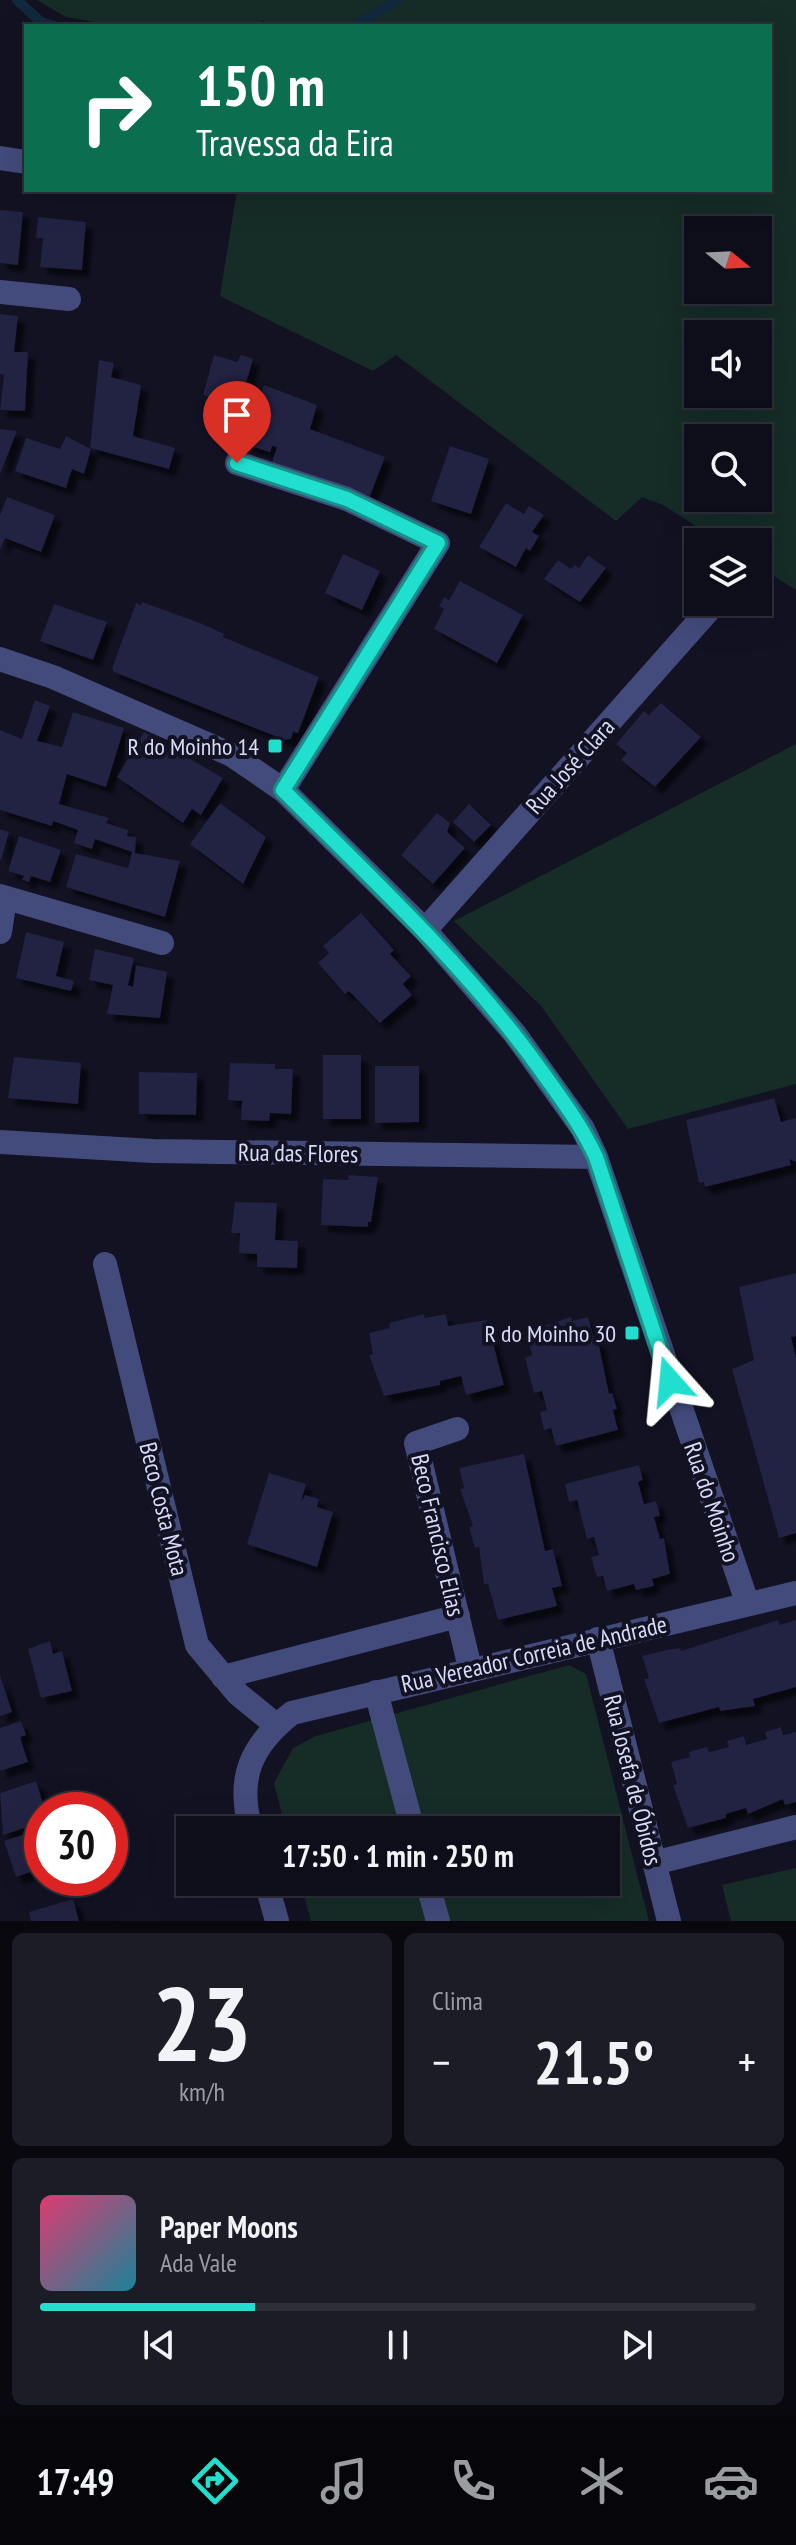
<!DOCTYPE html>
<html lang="pt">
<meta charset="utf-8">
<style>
:root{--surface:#0e0e1a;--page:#1c1c27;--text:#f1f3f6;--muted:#9b9ca2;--line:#2e2e39;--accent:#20dfcf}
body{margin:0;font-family:"PT Sans Narrow",sans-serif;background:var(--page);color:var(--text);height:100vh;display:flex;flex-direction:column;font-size:30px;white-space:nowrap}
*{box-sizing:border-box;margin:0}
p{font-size:26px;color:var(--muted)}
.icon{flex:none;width:44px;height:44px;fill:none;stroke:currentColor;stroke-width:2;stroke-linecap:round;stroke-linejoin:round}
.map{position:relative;height:1921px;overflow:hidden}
.panel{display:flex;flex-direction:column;gap:12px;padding:12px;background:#08080e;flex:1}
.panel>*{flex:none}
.top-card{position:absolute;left:24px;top:24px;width:748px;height:168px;border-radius:0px;box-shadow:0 8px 32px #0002,0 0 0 2px var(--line);background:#0b6e4f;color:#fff;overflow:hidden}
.needle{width:52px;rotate:108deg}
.fabs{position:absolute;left:684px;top:216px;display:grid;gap:16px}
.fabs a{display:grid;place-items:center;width:88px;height:88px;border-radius:0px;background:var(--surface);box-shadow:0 8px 32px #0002,0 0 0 2px var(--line);font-size:40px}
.speed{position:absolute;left:24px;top:1792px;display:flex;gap:16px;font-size:40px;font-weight:700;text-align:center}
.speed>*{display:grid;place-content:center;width:104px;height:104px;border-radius:50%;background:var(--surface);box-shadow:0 8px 32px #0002,0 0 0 2px var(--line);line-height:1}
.speed .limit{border:12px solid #d22;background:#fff;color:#111}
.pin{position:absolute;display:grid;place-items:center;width:68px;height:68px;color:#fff;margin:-82px -34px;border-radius:50% 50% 50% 0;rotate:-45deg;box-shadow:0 0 8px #0007}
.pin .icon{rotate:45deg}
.me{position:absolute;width:88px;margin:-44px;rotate:342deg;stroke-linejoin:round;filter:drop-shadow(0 0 6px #0008)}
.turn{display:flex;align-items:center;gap:28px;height:168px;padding:0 40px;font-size:36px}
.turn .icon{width:104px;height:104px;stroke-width:2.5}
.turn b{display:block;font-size:56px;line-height:68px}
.big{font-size:60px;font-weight:600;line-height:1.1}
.panel .tile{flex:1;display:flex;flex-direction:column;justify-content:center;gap:12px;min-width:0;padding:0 28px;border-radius:12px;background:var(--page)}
.panel .dial{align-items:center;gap:0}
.dial b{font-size:104px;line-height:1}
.song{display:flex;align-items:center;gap:24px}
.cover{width:96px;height:96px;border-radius:12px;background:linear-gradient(135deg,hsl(340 70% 55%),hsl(190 70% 35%))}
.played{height:8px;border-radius:4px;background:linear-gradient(90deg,var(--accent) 30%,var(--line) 30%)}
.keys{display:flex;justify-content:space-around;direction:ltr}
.heat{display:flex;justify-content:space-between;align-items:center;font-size:44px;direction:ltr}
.panel .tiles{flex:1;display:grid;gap:12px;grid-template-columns:1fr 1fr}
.tile:last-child{grid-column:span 2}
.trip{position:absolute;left:176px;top:1816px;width:444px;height:80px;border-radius:0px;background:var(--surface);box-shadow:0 8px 32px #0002,0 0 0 2px var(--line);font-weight:600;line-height:80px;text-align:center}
.menu{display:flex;height:128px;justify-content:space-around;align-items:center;background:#06060a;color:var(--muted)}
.menu .icon{width:56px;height:56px}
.menu .current{color:var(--accent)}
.menu b{font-size:36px;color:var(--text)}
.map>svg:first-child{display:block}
.green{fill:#162c27;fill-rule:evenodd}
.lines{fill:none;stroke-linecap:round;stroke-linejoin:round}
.stream{stroke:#11293d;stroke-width:10}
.building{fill:#212042;filter:url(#shadow)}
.minor{stroke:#434b7c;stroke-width:24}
.route-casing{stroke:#159187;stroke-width:20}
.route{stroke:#20dfcf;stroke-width:14}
.poi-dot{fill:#20dfcf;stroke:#121223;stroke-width:3}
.labels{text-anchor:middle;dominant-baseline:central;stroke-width:8;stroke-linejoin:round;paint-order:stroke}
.poi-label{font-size:24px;fill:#d9dcfa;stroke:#121223;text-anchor:end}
.street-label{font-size:24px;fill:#d9dcfa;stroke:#121223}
</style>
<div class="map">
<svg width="796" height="1921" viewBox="0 0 796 1921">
<defs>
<filter id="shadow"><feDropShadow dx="7" dy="7" stdDeviation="2" flood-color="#0009"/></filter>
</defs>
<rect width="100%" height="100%" fill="#121223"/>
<path class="green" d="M37,0H796V590L758,566V542H721L663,505L642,497L616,521L396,355L373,371L220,296L237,190H770V26H264V21L250,26H117L66,17ZM758,230V290H698V230ZM758,334V394H698V334ZM758,438V498H698V438Z
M796,744V1084L628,1129L542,1007L454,921Z
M569,1665L586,1674L649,1921H311L300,1882H606V1830H286L274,1783L293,1748L316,1736Z
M796,1868V1921H731L722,1885Z"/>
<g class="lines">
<path class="stream" d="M17,0L41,22L55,26
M353,26L398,0"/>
</g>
<path class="building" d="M0,210L23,212L18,265L0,263Z
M38,217L86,222L82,270L40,267L43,238H36Z
M0,314L18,316L14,352H28L25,411L0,410L4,375L0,374Z
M214,355L237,362L241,355L253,359L239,407L203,395Z
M99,360L114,363L111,377L141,385L133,436L175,448L169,469L90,448Z
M264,385L317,405L310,429L385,457L370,496L272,462L277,447L272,446L270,452L246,445Z
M0,429L17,431L0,474Z
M66,436L91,449L84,474L72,469L66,488L15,471L26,438L60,449Z
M450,446L489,459L471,514L431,501Z
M7,497L55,515L41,552L5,538L0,550V515Z
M506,503L524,514L529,506L544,515L532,532L539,536L530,551L526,548L516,567L479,547Z
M343,554L380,571L362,610L325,593Z
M588,555L606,568L580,602L544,579L558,560L571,569L575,565L579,568Z
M460,581L523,615L497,663L434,629L444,609L439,606L444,597L449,600Z
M142,602L200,623L224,634L223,637L319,677L298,733L293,732L291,739L285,740L114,672L112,668L136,603L141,605Z
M54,604L107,622L93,660L40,641Z
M35,700L50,706L37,741L62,747L73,712L124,728L106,787L67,774L59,804L109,818L106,823L128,830L127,836L136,837L135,853L180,861L165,917L66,887L76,854L128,868L132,852L95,839L92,849L74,843L78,830L53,821L52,826L0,810V730L22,739Z
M661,703L701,737L655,787L621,760L627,753L616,744L644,711L649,715Z
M144,732L223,778L201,815L192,809L183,823L117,777Z
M220,803L266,837L243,884L190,844Z
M469,804L491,825L474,842L453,822Z
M437,813L450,823L447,832L465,848L433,884L401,855Z
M0,829L9,832L1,860H0Z
M19,836L61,850L50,882L31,876L29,882L22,880L24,876L8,871Z
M361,913L394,950L390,954L411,976L403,984L412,995L380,1023L349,991L345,994L318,963L329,953L323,946Z
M26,932L64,942L56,976L74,981L71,991L16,978Z
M95,949L134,958L128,985L133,987L136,965L167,972L160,1018L107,1014L113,985L89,980Z
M323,1055H361V1119H323Z
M14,1057L81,1063L78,1104L8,1098Z
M230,1063L275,1064V1069H293L291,1114L270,1113L269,1121L241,1120L242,1101L228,1100Z
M375,1066H419V1122L375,1123Z
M139,1072L197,1073L196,1115L139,1114Z
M774,1098L781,1122L796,1118V1162L789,1159L791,1165L705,1187L704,1182L699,1183L686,1120Z
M349,1175L378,1177L371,1222H368V1227L321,1225L323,1179L348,1180Z
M235,1202L277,1203L275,1240L298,1241L297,1268L257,1267V1254L239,1253L240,1233H231Z
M796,1273V1336L791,1337L796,1358V1533L779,1538L732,1369L754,1360L739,1287Z
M424,1314L425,1318L446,1314L448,1326L487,1320L504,1385L466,1395L461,1376L440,1381V1385L384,1396L369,1355L373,1354L369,1333L390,1328L389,1323Z
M571,1317L572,1321L588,1317L595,1342L598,1341L609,1394L612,1393L617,1409L613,1410L618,1430L556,1446L551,1428L544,1430L540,1412L547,1410L542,1391L534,1393L525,1358L532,1355L526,1332Z
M524,1454L545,1551L553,1549L562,1586L552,1588L557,1606L498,1620L488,1584H484L479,1547L475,1548L469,1527L473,1526L460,1489L464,1488L459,1468Z
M639,1465L643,1480L638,1482L644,1504L656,1501L660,1516L654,1517L660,1539L664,1538L670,1574L652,1579L654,1586L636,1590L634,1584L607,1591L603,1576L597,1577L591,1557L599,1555L594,1537L587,1539L577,1500L569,1502L565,1484Z
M269,1473L306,1484L301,1502L305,1495L319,1499L317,1507L333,1512L317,1567L247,1544Z
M778,1620L780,1625L796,1620V1687L753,1699L755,1706L720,1711L719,1707L659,1723L644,1679L649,1678L642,1656L666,1650L680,1648L681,1651Z
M50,1641L53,1654L62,1651L72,1691L41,1698L28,1649Z
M0,1675L12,1712L0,1716Z
M21,1721L26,1735L20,1737L28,1762L0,1771V1728Z
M781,1727L783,1735L796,1732V1802L785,1805L783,1799L748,1814L746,1808L726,1814V1818L688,1828L673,1785L677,1784L671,1762L690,1757L689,1752L707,1747L709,1752L729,1747L727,1741L744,1736L746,1745L767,1739L765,1732Z
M36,1781L45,1810H42V1822L3,1835L0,1793Z
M42,1828V1868L16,1877L4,1841Z
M73,1899L79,1921H31L29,1912Z"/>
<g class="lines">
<path class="minor" d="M0,158L26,162
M0,292L69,299
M237,463L347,499L438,543L283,790
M0,659L53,677L232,755L283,790L425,930L515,1034L583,1129L596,1157L747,1602
M0,896L162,943
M425,930L716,602
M0,932L5,898
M0,1142L153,1151L596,1157
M105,1264L197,1645L238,1694L276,1725
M457,1429L416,1443L470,1668
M598,1639L669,1921
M223,1677L458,1616
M376,1692L413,1830
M251,1830C236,1778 251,1745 292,1713L796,1593
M654,1863L796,1827
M266,1882L277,1921
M427,1882L438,1921"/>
</g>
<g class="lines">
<g class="route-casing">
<path id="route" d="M237,463L347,499L438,543L283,790C373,880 466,966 540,1069C561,1098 581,1125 596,1157L670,1381"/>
</g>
<use href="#route" class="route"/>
</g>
<g class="poi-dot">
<rect x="267" y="738" width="16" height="16" rx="4"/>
<rect x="624" y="1325" width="16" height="16" rx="4"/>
</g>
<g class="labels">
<g class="poi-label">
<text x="259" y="746">R do Moinho 14</text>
<text x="616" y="1333">R do Moinho 30</text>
</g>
<g class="street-label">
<text transform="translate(570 766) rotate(-48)">Rua José Clara</text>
<text transform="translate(298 1153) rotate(1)">Rua das Flores</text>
<text transform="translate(712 1502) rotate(71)">Rua do Moinho</text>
<text transform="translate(164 1509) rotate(76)">Beco Costa Mota</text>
<text transform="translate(438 1535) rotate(77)">Beco Francisco Elias</text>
<text transform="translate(534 1654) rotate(-13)">Rua Vereador Correia de Andrade</text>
<text transform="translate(633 1780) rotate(76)">Rua Josefa de Óbidos</text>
</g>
</g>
</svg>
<div class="fabs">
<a><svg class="needle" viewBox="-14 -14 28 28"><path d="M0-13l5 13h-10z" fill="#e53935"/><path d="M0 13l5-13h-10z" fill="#9b9ca2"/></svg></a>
<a><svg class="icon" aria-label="sound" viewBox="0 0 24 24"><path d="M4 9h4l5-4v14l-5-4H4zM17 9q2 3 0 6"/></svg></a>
<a><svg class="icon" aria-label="search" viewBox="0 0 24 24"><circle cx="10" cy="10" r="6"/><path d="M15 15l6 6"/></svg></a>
<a><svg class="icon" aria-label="layers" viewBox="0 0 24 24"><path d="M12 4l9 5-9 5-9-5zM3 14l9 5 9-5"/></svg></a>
</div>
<div class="speed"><div class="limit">30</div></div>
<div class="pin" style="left:237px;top:463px;background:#d93025"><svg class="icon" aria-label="arrive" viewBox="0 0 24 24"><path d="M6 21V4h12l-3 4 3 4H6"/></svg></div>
<svg class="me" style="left:670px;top:1381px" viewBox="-20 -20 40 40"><path d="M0-17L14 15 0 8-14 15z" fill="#20dfcf" stroke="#fff" stroke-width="4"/></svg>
<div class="trip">17:50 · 1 min · 250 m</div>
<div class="top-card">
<div class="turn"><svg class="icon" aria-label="right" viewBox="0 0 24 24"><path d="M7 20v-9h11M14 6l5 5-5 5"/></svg><div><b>150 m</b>Travessa da Eira</div></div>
</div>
</div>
<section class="panel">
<div class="tiles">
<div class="tile dial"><b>23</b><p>km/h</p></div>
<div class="tile"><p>Clima</p>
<div class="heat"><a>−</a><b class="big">21.5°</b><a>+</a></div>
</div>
<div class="tile">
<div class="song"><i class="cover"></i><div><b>Paper Moons</b><p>Ada Vale</p></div></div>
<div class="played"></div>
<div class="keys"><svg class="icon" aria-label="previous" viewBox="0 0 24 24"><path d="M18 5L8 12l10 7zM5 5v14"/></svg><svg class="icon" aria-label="pause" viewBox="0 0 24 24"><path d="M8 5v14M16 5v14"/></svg><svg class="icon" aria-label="next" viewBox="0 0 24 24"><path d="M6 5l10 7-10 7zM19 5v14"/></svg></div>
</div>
</div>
</section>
<nav class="menu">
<b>17:49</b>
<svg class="icon current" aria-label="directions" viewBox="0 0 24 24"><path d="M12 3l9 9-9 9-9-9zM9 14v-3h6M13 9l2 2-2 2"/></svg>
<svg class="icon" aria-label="music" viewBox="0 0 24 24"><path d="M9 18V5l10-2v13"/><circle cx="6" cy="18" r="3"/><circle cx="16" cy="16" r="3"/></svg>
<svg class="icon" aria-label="phone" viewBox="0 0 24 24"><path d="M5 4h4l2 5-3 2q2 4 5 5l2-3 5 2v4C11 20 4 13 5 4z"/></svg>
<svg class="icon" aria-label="climate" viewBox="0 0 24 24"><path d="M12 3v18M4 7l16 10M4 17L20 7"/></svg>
<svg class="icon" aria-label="car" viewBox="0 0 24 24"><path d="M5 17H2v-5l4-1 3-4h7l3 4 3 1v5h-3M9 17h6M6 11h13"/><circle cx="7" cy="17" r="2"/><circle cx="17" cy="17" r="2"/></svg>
</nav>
